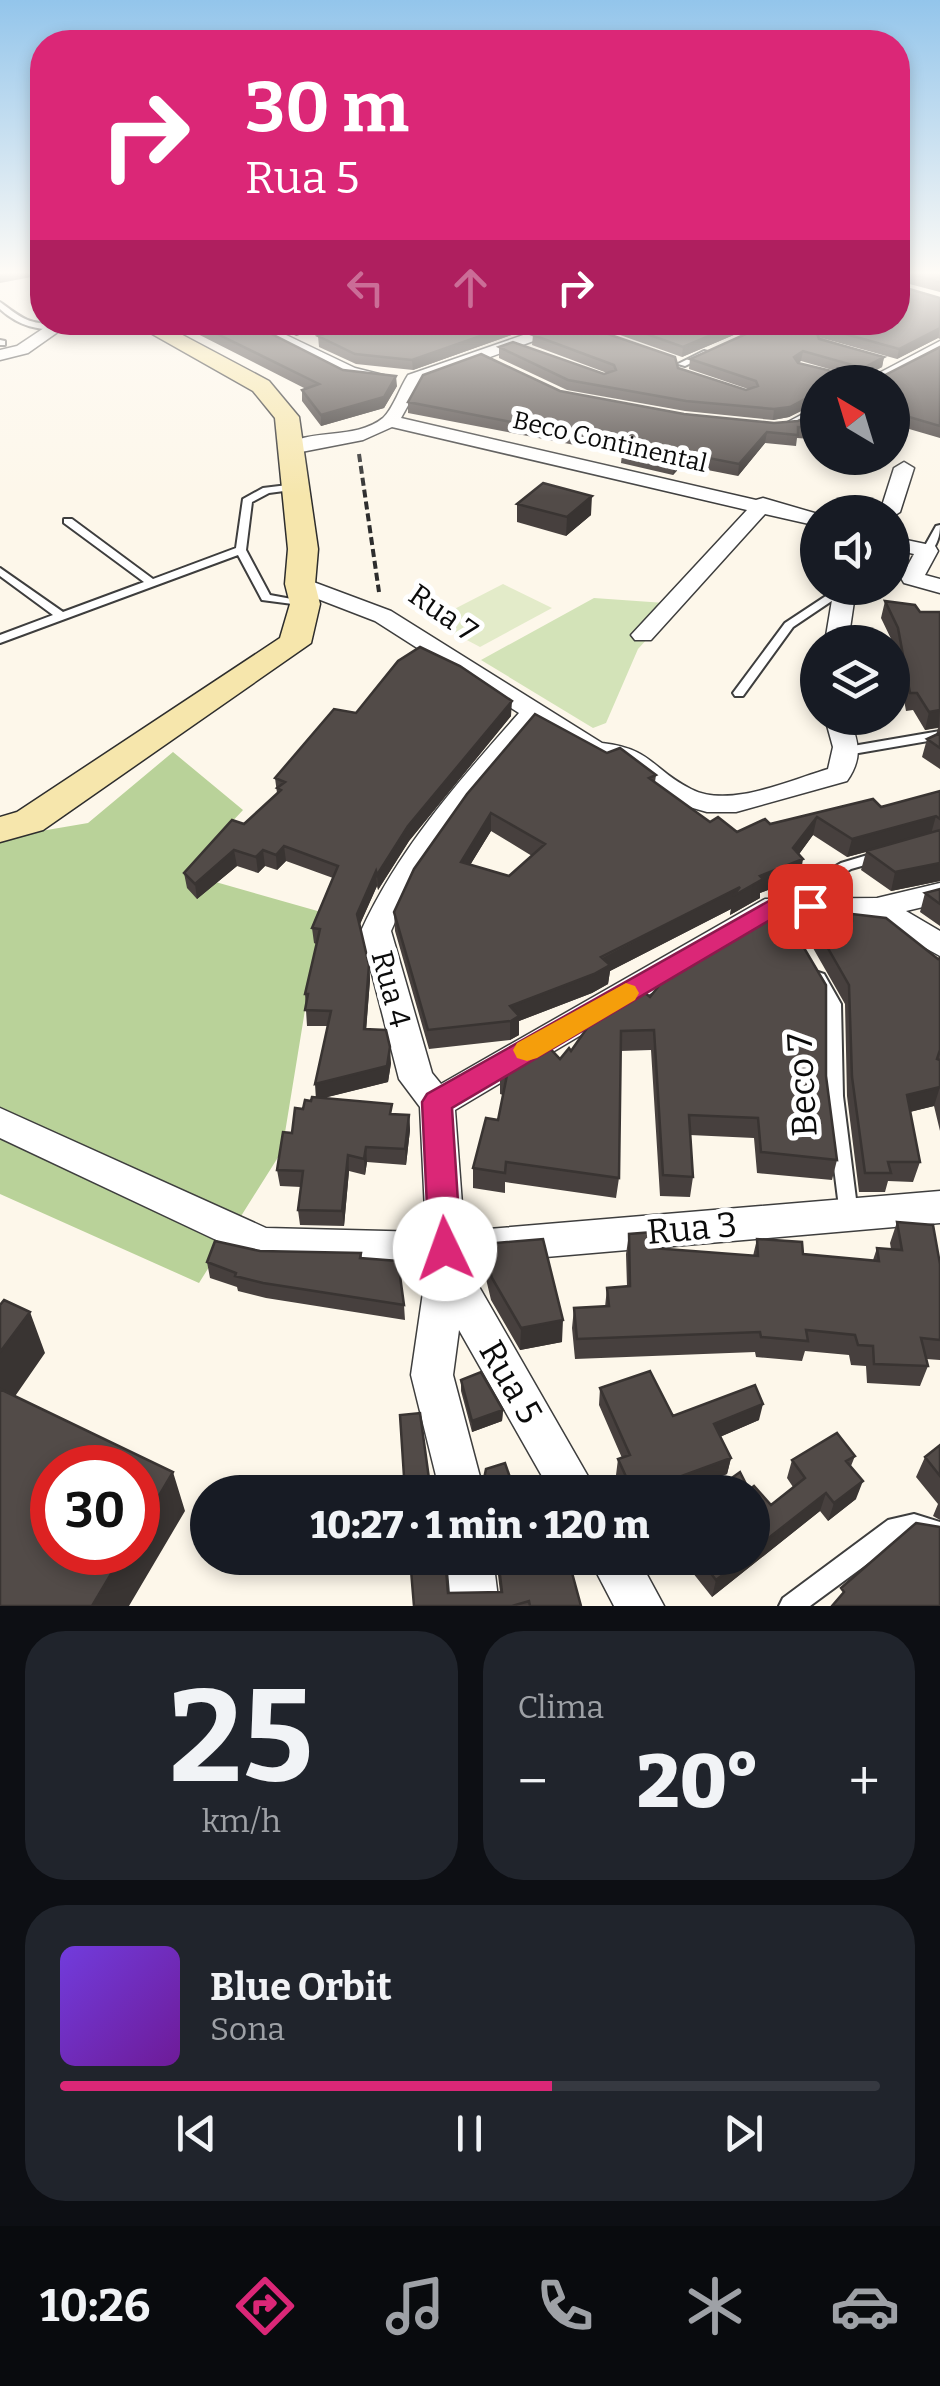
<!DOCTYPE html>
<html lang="pt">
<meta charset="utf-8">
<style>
:root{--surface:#171b24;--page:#20242c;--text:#f1f3f6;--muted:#9ea1a6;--line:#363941;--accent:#db2777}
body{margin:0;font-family:Bitter,serif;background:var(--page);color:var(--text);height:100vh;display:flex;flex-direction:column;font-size:38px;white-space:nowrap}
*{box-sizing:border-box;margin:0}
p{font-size:32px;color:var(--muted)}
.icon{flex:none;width:55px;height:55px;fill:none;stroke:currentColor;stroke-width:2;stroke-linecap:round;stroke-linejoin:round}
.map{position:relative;height:1606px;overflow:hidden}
.drawer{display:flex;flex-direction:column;gap:25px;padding:25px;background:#0d0f14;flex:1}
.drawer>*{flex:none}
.guide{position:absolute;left:30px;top:30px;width:880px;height:305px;border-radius:40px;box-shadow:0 5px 15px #0003;background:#db2777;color:#fff;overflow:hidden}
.needle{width:65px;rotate:322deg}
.fabs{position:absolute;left:800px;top:365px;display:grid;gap:20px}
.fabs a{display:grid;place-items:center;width:110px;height:110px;border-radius:50%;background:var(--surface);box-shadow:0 5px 15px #0003;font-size:50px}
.speed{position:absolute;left:30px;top:1445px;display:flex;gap:20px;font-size:50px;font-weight:700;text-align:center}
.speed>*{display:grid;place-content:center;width:130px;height:130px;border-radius:50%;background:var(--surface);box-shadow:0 5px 15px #0003;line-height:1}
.speed .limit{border:15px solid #d22;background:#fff;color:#111}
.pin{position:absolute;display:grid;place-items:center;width:85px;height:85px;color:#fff;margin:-42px;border-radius:20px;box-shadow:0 5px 15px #0006}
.me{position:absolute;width:110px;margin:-55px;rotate:357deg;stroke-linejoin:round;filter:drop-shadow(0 0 8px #0008)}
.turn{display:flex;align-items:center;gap:35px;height:210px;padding:0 50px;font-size:45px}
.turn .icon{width:130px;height:130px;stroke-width:2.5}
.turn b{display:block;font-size:70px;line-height:85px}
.lanes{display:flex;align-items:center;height:95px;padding:0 50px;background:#0003;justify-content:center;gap:50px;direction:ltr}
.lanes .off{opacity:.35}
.big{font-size:75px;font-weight:800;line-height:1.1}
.drawer .tile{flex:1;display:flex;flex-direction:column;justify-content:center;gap:15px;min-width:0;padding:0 35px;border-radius:40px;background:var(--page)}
.drawer .dial{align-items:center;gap:0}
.dial b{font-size:130px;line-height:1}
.song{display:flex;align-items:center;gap:30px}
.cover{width:120px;height:120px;border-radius:15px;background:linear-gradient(135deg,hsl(260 70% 55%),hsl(280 70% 35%))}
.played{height:10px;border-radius:5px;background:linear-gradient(90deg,var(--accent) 60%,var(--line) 60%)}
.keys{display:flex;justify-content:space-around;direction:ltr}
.heat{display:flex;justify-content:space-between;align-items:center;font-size:55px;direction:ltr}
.drawer .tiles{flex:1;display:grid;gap:25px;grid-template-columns:1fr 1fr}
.tile:last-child{grid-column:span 2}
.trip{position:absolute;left:190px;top:1475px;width:580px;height:100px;border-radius:50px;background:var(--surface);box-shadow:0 5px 15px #0003;font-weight:800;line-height:100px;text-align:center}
.menu{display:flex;height:160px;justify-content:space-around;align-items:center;background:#090b0e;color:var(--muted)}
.menu .icon{width:70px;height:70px}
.menu .on{color:var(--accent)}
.menu b{font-size:45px;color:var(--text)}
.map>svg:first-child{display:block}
.green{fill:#d3e3b8}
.forest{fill:#b9d299}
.pitch{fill:#e3ebc9}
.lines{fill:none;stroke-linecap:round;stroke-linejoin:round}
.lane-casing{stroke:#3e3e3e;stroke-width:4}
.street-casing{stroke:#3e3e3e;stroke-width:3}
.secondary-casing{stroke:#2d2d2d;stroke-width:3}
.path{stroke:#2d2d2d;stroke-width:4;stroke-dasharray:8 4;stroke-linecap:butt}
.lane{fill:#fff;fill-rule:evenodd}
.street{fill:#fff;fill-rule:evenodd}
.secondary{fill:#f6e6ac;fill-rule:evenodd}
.wall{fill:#47403e;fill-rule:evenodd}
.shaded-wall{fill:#393432}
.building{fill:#524b48;stroke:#393432;stroke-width:2.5;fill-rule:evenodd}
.route{fill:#db2777;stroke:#8e194d;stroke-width:2.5}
.slow{fill:#f59e0b}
.labels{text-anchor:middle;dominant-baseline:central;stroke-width:10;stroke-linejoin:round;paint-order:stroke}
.far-street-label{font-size:25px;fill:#0b0b0b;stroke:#fff}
.street-label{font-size:30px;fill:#0b0b0b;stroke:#fff}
.near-street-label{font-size:35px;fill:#0b0b0b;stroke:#fff}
</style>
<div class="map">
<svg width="940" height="1606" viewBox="0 0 940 1606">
<rect width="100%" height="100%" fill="#fdf7ea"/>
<path class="green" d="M594,598L679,604L638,649L606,723L593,728L481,660Z"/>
<path class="forest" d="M173,752L243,810L184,873L321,912L282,1151L199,1283L0,1194V838L88,823Z"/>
<path class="pitch" d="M503,584L552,608L480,647L431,621Z"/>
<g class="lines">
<g class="lane-casing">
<path id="lane" d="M0,302C24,320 27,323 59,325L63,327C41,333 17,325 0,309Z
M0,340L5,341V345H0Z
M704,351L711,353L685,366L678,364Z
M296,484L299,485V489L269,493L252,502L246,550L270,595L308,602V606L262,600L238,555L0,643V635L53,615L0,576V568L63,612L144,582L64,523V519H72L153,579L236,548L243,499L263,488Z
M940,525C940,537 937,543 931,553H923L922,551L936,526Z
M838,588H851L793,627L743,696H735L733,693L785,623Z
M940,731V739L847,755L840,751L847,747Z
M881,851L886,853L888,856L886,859L851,869L782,911H772L769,907L772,903L841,863Z
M818,972L824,974L841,1004L843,1096L858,1215L856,1221L849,1223L842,1221L840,1215L825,1096V1004L810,978L812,974Z
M914,1514L940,1522V1544L914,1536L901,1539L810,1606H779L783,1598L888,1520Z"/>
</g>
<g class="street-casing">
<path id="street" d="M53,322H72L28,353L0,360V350L17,346Z
M237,322H259L355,368L387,376C363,393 260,340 237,322Z
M561,322H586L421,382L401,418L756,500L763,498L818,514V526L765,514L651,640H635L631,635L747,510L392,427L363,440L291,454L282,448C307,427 355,441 383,418C393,409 400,387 408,375Z
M940,341V352L883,382H862Z
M818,406V418L795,428L786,423Z
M904,462L914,468L900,512L892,517V512H880L894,468Z
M892,537L935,546L938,551L925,575L940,579V593L904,583L901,578L914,554L892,549Z
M300,577L391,611L602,743C653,749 651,769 691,789C729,809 790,780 828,769L833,747L825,718H849C859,742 863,758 847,781L736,812H707L672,802L618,761L586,756L536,724L464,810L411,886L391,931L432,1073L441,1084L765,899L877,898L940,883V903L906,911L940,931V956L871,918L781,916L455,1110L464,1231L940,1191V1223L466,1264L597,1492H551L459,1330L453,1375L484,1492H440L411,1375L427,1265L263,1262L0,1138V1108L266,1228L426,1232L420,1107L399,1079L361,931C399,848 459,781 519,713L375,621L292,589L289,584Z
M834,588H856L848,642H825Z
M447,1558H493L499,1606H451Z
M589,1558H638L664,1606H614Z"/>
</g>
<g class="secondary-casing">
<path id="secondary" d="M131,322H158L269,381L299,417L318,549L315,584L320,604L311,643L43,830L0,842V817L17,812L280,638L290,604L285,584L288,549L275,418L253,391Z"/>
</g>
<path class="path" d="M359,454L379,592"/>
<use href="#lane" class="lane"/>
<use href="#street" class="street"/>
<use href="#secondary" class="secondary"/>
</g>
<path class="wall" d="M898,271H940V292L898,281L899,286L940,298V339L938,338L897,359L818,337L884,357L882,367L867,375H885L940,347V438L892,424V382H818V403L789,417L773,420L685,411L567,390L499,358V347L604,374L607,373L532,345L533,335L678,368L746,390L748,389L689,369L690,359L746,334H736L682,357L589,324L588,322H898ZM801,361L850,375L798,363Z
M174,322H248L343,370L397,386L384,408L321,426L302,401V390L306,389Z
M269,322H340L296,336Z
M359,322H548L413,370L356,364L319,347L318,336Z
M560,391L684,414L774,423L798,421L818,412L811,439L797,438L796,446L765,443L738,476L682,465L673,475L621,463L622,454L408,413V402Z
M517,504L591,515L566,536L517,522Z
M885,601L920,612H940V769L922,757L927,739L936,735L938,728L925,730L913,710L906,711L894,645L881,618Z
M356,713L511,716L409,841L378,890L377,886L359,926L369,965L370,980L366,1029L391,1063L388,1082L323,1098L393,1114L409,1115L410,1130L406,1165L367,1162L365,1175L349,1171L344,1226L300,1225L298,1210L301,1187L280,1186L277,1170L303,1109L316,1098L328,1026H307L305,994L316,944L314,943L312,928L333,878L286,861L277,870L265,866L258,873L237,866L197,899L187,888L184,873L244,824L277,793L275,778Z
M607,753L656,775L655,782L710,822L737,832L770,824L881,807L940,791V881L891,891L861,870L866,852L847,857L813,835L799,854L800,878L760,893V898L730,915L731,909L610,971L608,984L592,993L519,1021V1035L510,1040L429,1049L395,931L394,912L467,794ZM491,831L532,856L509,876L470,865Z
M940,889V926L920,912L925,893Z
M852,914L938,959L940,958V1131L934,1106L910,1112L920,1162L913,1182L888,1181L885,1192H859L847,1096L845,1004L809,941L813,922L850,921Z
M650,997L826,1076L837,1160L832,1180L757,1173L754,1138L690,1135L693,1177L690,1197L660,1196L651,1050L620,1051L619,1178L616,1198L505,1182V1193L473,1188V1168L498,1120L503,1095L500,1094V1074L560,1059Z
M897,1222L940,1264V1360L926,1359L928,1366L920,1386L867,1383L866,1366L851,1365L849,1355L805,1351L802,1361L756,1357L755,1352L575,1359L572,1328L574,1308L605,1307L607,1288L627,1286L626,1254L629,1234L653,1248L753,1256L757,1239L803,1254L873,1260L877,1248L891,1249L890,1243Z
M483,1244L562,1342L520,1350L491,1300L483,1266Z
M260,1251L361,1253L362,1258L404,1305L405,1320L266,1298L238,1291L237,1287L210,1278L207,1262Z
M461,1380L503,1410L502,1421L472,1432L461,1391Z
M600,1388L673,1416L759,1420L720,1437L731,1458L727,1474L678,1492H623L616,1475L618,1459L622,1458L599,1405Z
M940,1445V1520L933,1516L938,1504L916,1477L925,1457Z
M855,1456L851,1466L856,1499L828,1521L820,1511L712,1597L681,1558H752L749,1490L771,1505L793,1487L787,1478L792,1460Z
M496,1558H571L570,1565L581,1606H414L448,1593L500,1592Z"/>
<path class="shaded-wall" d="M11,271H42V275L0,283V274Z
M307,322H340L296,336L295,326Z
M520,322H548L413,370L412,360Z
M737,324L736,334L682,357L683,347Z
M940,328L938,338L897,359L899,349Z
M803,351L801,361L792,367L794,357Z
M884,357L882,367L861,378L863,368Z
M396,376L397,386L384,408L321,426V415Z
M818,392L816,403L789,417L773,420L774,409Z
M818,426V436L811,439L813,428Z
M767,432L765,443L738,476L739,464Z
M683,453L682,465L673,475L674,463Z
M592,496L591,515L566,536L567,517Z
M512,701L511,716L409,841L378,890L377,875L408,826Z
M940,710L939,727L925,730L929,712Z
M491,813V831L461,880V862Z
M936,816L931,834L847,857L852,839Z
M817,817L813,835L792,864L803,859L800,878L760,893V898L730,915L731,909L610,971L608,984L592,993L519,1021V1035L510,1040V1006L760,876L793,848Z
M284,846L286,861L277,870L276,855Z
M234,850L237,866L197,899L195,884Z
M263,850L265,866L258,873L256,857Z
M940,863V881L891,891L895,872Z
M376,871L377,886L358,929L357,914Z
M369,965L370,980L365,1045L364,1029Z
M390,1047L391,1063L388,1082L316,1100L315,1084Z
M940,1087L934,1106L901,1114L907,1095Z
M409,1115L410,1130L406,1165L405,1149Z
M366,1147L367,1162L365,1175L364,1159Z
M348,1155L349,1171L344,1226L342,1211Z
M30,1312L45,1353L0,1418V1352Z
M563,1320L562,1342L520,1350L521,1328Z
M763,1404L759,1420L710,1441L714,1424Z
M503,1410L502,1421L472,1432V1421Z
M731,1458L727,1474L678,1492H638Z
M173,1472L185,1511L129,1606H92L124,1552H138V1531Z
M863,1481L856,1499L828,1521L834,1503Z
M826,1493L820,1511L712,1597L716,1580L745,1558H752V1551Z"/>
<path class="building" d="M898,271L899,286L940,298V328L899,349L820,327L816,331L819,339L884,357L863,368L803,351L794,357L798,363L848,375H885L940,347V426L892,412V382H818V392L790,407L774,409L686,401L568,380L499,347L513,342L604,374L616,370L614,365L533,335L573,322L675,357L678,368L746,390L758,386L756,381L690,359L746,334L747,324H737L683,347L613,322H898Z
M900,271H940V282Z
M193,322H248L343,370L396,376L384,397L321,415L302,390L319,384Z
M288,322H307L295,326Z
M359,322H520L412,360L355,354L318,336Z
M481,354L560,391L684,414L774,423L798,421L818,412V426L813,428L798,427V435L767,432L739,464L683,453L674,463L622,452L630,445L408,402L423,375Z
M543,483L592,496L567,517L517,504Z
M885,601L915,605L920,612H940V710L929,712L917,693H910L898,628Z
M420,647L460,666L512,701L408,826L377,875L376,871L357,914L369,965L364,1029L386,1030L390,1047L387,1066L315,1084L331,1011L305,1010L308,994H305L320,929L312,928L338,866L284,846L276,855L263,850L256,857L234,850L195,884L184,873L232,820L244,824L281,790L277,788L285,782L275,778L334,709L356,713L398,661Z
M535,714L607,753L620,748L656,775L649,778L710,822L718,817L737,832L765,819L770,824L873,799L881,807L940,791V819L936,816L852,839L817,817L793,848L803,859L760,876L763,879L733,896L740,887L601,957L610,965L594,974L510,1006L519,1016L511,1021L428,1030L394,912L414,869L467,794ZM491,813L545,844L509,876L461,862Z
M940,733V748L927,739Z
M940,830V863L895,872L866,851Z
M940,889V904L925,893Z
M778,904L826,985V1076L837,1160L761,1152L758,1118L689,1115L693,1177L663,1175L654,1030L621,1031L619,1178L506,1162L505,1173L473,1168L486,1118L498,1120L507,1075L500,1074L502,1066L544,1042L560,1059L569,1048L571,1051L601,1008L638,987L650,997L677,963Z
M852,914L886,918L938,959L940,958V1050L937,1059L940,1060V1087L907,1095L920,1162H888L891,1173H865L852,1077L849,985L813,922L852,921Z
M312,1097L392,1104L390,1114L409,1115L405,1149L366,1147L364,1159L348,1155L342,1211L298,1210L303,1171L277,1170L283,1132L292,1133L295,1108L303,1109L305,1100L311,1101Z
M897,1222L933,1225L940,1264V1340L921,1338L928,1366L874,1364L873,1346L858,1345L855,1335L806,1330L808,1341L761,1337L760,1332L577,1339L574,1308L609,1306L607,1288L630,1286L629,1234L652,1232L653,1248L758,1256L757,1239L802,1242L803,1254L879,1261L877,1248L902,1250Z
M543,1239L563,1320L521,1328L492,1278L483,1244Z
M215,1241L260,1251L361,1253L360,1258L398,1261L404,1305L263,1283L235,1276L236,1273L207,1262Z
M4,1300L30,1312L0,1352V1305Z
M650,1371L673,1416L755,1385L763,1404L714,1424L731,1458L638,1492H633L618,1459L630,1455L600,1388Z
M481,1372L503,1410L472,1421L461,1380Z
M0,1389L173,1472L138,1531V1468H52V1552H124L92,1606H0Z
M420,1413L430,1486L454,1479H484L486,1469L505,1463L515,1492H405L400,1415Z
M837,1433L855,1456L846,1461L863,1481L834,1503L826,1493L752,1551V1492H712L740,1472L749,1490L754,1486L771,1505L805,1478L792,1460Z
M940,1445V1476L925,1457Z
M916,1523L940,1527V1606H832L844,1592L841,1588Z
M410,1558H445L448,1593L502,1592L498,1558H568L581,1606H530L529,1601L512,1606H414Z
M699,1558H745L716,1580Z"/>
<linearGradient id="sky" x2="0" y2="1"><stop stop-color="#93c5eb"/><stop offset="0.55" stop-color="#fefbf6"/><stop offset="1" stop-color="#fefbf6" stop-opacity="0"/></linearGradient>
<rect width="940" height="496" fill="url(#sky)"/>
<path class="route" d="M776,897L810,898L822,906L810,915L780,914L452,1108L461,1249L456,1259L445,1263L434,1259L429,1249L422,1102L427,1094Z"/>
<path class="slow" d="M626,983L635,986L639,993L635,1000L537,1058L527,1061L517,1058L513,1050L517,1043Z"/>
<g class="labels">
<g class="far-street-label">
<text transform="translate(610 442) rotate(13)">Beco Continental</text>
</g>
<g class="street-label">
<text transform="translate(443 613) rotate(35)">Rua 7</text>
<text transform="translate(391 989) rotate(75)">Rua 4</text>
</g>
<g class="near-street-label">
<text transform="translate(802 1085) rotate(-93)">Beco 7</text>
<text transform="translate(692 1228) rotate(-5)">Rua 3</text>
<text transform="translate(511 1382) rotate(60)">Rua 5</text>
</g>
</g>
</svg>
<div class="fabs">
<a><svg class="needle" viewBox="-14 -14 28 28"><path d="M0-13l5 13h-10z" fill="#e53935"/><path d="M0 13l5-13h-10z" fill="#9ea1a6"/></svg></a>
<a><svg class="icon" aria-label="sound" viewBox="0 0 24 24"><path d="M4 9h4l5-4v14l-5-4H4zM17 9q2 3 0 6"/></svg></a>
<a><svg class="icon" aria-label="layers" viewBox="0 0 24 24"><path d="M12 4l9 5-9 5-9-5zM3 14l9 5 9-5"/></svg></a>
</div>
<div class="speed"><div class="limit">30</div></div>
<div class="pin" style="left:810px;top:906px;background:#d93025"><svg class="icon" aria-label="arrive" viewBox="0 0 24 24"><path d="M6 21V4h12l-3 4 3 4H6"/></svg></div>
<svg class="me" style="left:445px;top:1249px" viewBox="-20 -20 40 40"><circle r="19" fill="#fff"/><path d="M0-13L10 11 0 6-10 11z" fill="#db2777"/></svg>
<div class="trip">10:27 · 1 min · 120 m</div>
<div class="guide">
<div class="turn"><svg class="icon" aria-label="right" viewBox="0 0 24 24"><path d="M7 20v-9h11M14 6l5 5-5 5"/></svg><div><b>30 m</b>Rua 5</div></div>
<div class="lanes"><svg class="icon off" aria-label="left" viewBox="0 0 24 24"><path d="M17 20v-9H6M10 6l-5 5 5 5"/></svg><svg class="icon off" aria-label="ahead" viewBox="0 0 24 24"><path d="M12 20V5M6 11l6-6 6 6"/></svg><svg class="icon" aria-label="right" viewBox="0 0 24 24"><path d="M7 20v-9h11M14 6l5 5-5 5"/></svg></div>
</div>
</div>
<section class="drawer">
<div class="tiles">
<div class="tile dial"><b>25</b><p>km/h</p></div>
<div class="tile"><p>Clima</p>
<div class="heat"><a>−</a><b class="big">20°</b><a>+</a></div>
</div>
<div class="tile">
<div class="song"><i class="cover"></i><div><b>Blue Orbit</b><p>Sona</p></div></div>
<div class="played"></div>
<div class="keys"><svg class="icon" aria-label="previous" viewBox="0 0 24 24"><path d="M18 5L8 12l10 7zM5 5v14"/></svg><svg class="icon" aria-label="pause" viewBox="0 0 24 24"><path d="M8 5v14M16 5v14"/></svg><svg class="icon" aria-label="next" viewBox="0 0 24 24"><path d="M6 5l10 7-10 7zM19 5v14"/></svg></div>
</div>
</div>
</section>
<nav class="menu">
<b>10:26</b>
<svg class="icon on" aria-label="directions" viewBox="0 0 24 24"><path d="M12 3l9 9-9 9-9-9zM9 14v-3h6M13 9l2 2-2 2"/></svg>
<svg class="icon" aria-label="music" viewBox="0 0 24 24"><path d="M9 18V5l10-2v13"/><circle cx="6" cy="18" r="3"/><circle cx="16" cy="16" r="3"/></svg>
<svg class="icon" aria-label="phone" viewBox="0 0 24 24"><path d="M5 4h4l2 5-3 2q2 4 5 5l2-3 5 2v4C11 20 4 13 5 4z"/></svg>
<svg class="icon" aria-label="climate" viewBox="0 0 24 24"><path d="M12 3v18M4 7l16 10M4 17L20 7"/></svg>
<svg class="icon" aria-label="car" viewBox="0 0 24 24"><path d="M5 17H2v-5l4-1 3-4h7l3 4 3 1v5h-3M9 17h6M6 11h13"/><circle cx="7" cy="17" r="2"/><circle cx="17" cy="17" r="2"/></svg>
</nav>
